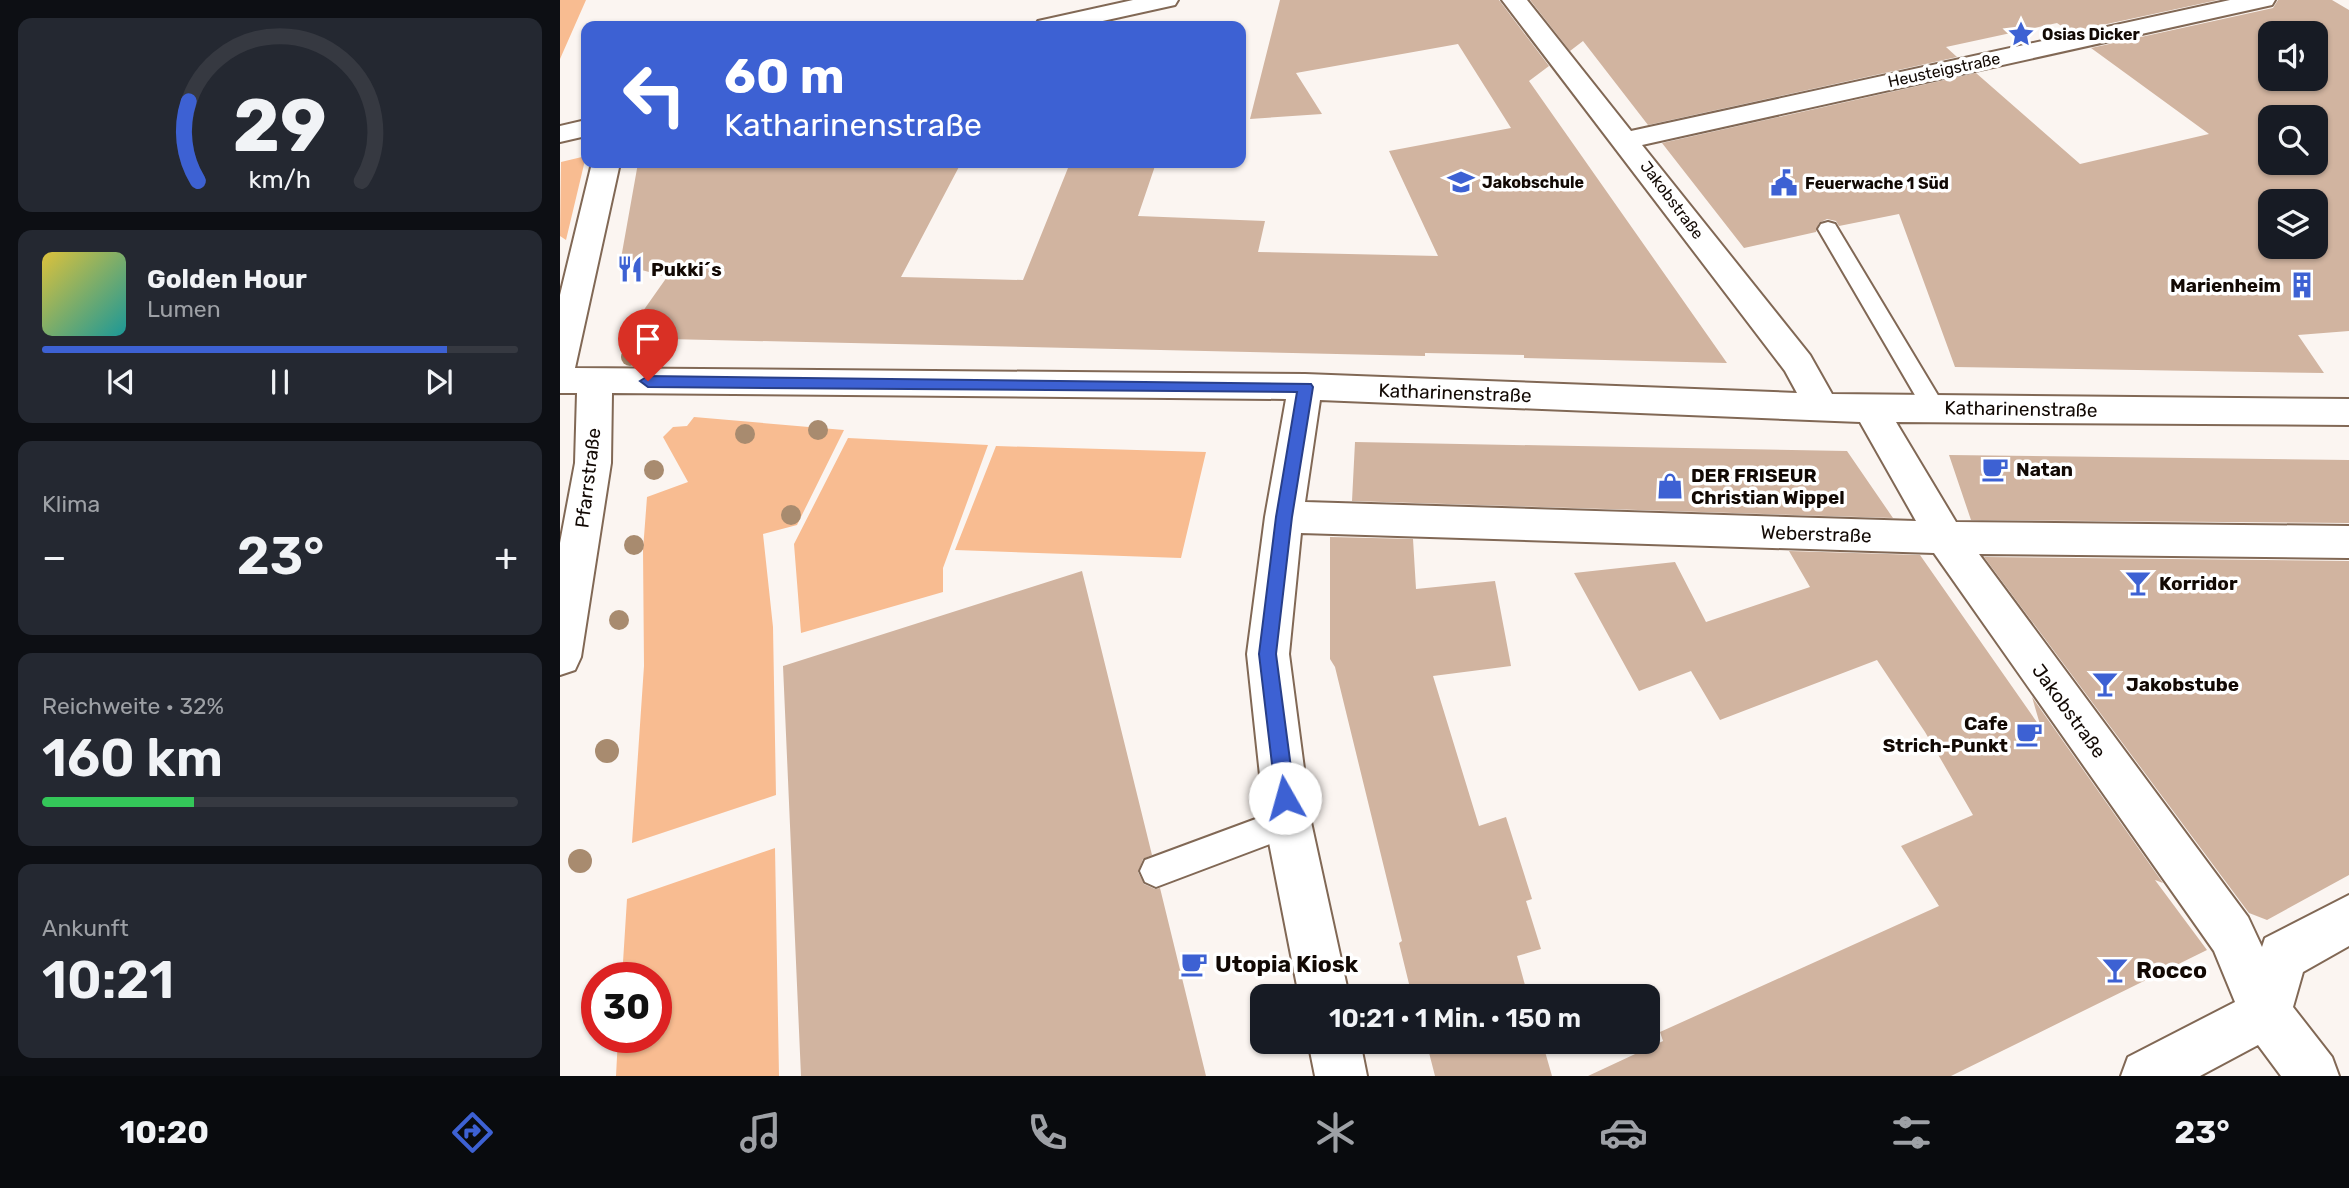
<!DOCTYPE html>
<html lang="de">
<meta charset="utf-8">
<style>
:root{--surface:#171b24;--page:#242831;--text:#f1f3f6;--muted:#9ea1a6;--line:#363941;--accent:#3d61d3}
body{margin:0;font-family:Rubik,sans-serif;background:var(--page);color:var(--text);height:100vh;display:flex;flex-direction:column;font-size:26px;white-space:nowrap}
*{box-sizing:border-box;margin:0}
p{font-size:23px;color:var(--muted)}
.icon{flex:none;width:38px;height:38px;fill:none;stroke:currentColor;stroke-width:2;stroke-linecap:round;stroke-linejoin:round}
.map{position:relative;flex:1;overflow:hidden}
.details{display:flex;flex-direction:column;gap:18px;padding:18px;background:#0d0f14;width:560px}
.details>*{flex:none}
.hud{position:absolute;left:21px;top:21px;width:665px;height:147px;border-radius:14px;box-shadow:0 2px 5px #0004;background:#3d61d3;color:#fff;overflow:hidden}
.buttons{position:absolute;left:1698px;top:21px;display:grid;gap:14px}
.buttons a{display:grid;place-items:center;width:70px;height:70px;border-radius:14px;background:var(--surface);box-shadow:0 2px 5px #0004;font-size:35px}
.speed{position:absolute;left:21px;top:962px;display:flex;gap:14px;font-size:35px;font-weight:700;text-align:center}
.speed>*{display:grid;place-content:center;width:91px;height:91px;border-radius:50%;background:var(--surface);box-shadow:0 2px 5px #0004;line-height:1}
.speed .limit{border:10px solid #d22;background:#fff;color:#111}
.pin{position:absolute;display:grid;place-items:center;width:60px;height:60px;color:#fff;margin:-72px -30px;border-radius:50% 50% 50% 0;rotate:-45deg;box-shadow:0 0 7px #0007}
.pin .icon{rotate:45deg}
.me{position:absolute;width:77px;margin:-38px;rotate:353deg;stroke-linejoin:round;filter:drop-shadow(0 0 5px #0008)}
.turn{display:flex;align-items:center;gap:24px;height:147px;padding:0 28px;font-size:32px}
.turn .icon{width:91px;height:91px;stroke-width:2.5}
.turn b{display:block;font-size:49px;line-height:60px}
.big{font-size:52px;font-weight:600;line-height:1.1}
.details .card{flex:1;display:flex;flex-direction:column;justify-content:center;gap:10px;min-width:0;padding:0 24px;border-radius:14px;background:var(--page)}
.details .dial{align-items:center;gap:0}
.dial svg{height:182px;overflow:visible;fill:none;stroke:var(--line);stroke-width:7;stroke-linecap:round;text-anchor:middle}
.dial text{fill:var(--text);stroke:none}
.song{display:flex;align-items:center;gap:21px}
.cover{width:84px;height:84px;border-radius:10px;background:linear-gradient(135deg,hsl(50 70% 55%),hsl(180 70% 35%))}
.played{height:7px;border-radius:4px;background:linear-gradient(90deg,var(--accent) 85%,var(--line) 85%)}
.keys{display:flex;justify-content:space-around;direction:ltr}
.heat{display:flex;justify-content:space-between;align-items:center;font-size:38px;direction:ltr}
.charge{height:10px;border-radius:5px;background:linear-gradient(90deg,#34c759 32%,var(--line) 0)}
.trip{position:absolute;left:690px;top:984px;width:410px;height:70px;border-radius:14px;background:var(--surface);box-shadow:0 2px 5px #0004;font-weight:600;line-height:70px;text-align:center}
.dock{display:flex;height:112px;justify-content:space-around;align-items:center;background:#090b0e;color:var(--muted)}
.dock .icon{width:49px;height:49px}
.dock .on{color:var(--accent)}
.dock b{font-size:32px;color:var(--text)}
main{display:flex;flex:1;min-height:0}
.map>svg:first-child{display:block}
.green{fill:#f8bc91}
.building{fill:#d1b4a0;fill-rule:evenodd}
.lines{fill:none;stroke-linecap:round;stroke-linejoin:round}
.lane-casing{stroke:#816855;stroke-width:4}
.street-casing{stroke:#816855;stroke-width:4}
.secondary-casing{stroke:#816855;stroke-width:4}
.lane{fill:#fff;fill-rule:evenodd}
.street{fill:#fff;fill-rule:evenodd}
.secondary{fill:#fff;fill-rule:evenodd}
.tree{fill:#a88b6f}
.route{fill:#3d61d3;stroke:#283f89;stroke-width:2}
.labels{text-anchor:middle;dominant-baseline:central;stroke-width:7;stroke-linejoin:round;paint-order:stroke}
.far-poi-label{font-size:16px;font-weight:bold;fill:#120904;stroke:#fff;text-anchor:start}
.far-street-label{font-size:16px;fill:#120904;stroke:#fff}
.poi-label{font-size:19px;font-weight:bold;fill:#120904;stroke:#fff;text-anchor:start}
.street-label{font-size:19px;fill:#120904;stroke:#fff}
.near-poi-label{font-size:23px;font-weight:bold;fill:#120904;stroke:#fff;text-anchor:start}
</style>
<main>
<section class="details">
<div class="card dial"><svg viewBox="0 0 100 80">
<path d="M14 69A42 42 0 1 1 86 69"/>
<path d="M14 69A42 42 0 0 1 10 34" stroke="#3d61d3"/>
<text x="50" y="56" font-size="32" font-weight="700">29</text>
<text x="50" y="72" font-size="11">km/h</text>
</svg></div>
<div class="card">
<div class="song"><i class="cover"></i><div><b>Golden Hour</b><p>Lumen</p></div></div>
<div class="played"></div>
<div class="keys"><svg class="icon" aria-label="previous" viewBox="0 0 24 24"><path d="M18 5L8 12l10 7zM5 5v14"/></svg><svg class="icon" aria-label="pause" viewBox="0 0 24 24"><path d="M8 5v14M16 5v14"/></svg><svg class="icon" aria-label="next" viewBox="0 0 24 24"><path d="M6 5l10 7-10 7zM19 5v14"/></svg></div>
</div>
<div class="card"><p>Klima</p>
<div class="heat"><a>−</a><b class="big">23°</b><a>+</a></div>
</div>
<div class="card"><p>Reichweite · 32%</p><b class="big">160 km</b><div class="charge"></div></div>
<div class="card"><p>Ankunft</p><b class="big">10:21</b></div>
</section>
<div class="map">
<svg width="1789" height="1076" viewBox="0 0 1789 1076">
<rect width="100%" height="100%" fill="#fbf5f1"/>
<path class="green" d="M0,0H26L0,59Z
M26,156L6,240L0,236L1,162Z
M134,417L284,430L237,525L203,534L213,627L216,795L72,843L84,666L83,550L87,497L128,482L103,437L113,427L127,426Z
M288,438L428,445L383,568V592L241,633L234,544Z
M436,446L646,452L621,558L395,550Z
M215,848L219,1076H56L58,1038H96V978H62L67,899Z"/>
<path class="building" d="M720,0H939L989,66L969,81L1167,363L964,358V355L865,353V356L64,338L107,277L60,264L78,163H401L341,277L463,280L510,163H596L578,216L705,221L698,252L878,256L829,151L951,128L898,44L736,73L762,114L690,119Z
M970,0H1658L1510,32L1497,23L1386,47L1397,57L1088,125L1023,41L1010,51Z
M1718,0H1772L1789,10V331L1738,335L1764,373L1395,367L1339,214L1279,226L1276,221L1267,219L1259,223L1256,232L1184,248L1102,143L1416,73L1520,164L1649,134L1531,48L1713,8ZM1710,33H1755V79H1710ZM1710,117H1755V163H1710ZM1710,201H1755V247H1710Z
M795,442L1287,451L1333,518L792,501Z
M1389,455L1789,460V523L1411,520Z
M770,537L853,539L856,589L935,581L951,666L873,676L919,826L946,817L972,899L966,901L981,949L957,956L968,996H855L854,991L851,992L839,943L842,941L775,667L770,659Z
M1229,551L1360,555L1481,728L1472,697L1603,883L1595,880L1647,950L1391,1076H1028L1103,1041L1100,1032L1379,906L1341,846L1413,815L1365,732L1317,660L1160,720L1131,671L1079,691L1014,573L1115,562L1146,622L1250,587Z
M1424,557L1789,561V875L1707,920L1689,913Z
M522,571L592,855L583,859L578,872L584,884L595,889L600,888L646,1076H241L223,666Z
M866,1041H982L992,1076H875Z"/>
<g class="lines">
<g class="lane-casing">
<path id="lane" d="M1268,222L1275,224L1278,229L1382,402L1386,408L1382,414L1374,417L1366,414L1258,229L1261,224Z
M728,807L739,811L744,822L739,833L596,887L585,882L580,871L585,860Z"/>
</g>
<g class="street-casing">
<path id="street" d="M942,0H967L1071,131L1670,0H1715L1712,5L1082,145L1250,355L1272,394L1789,399V425L1336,422L1396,522L1789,526V558L1419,554L1688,917L1702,947L1705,938L1789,895V946L1743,972L1733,1007L1772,1057L1779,1076H1721L1698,1045L1640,1076H1561L1568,1057L1675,1002L1654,951L1374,553L741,533L729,654L751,822L789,996H739L705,822L687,654L705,517L726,399L52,393L51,463L21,657L15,670L0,675V543L15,463L17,393H0V295L32,163H60L15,368L745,374L1237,393L1225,371ZM760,400L1300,422L1356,521L745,502Z
M748,1041H800L807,1076H755Z"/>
</g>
<g class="secondary-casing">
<path id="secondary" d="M573,0H618L615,5L520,26H475L478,21Z
M26,120V136L0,142V126Z"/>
</g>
<use href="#lane" class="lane"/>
<use href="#street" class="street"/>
<use href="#secondary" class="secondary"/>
</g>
<g class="tree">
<circle cx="70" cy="357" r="9"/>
<circle cx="258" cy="430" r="10"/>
<circle cx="185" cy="434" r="10"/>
<circle cx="94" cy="470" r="10"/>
<circle cx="231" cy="515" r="10"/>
<circle cx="74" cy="545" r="10"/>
<circle cx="59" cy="620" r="10"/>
<circle cx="47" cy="751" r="12"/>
<circle cx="20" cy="861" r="12"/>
</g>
<path class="route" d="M88,376L751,384L753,387L732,517L716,654L735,798L732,804L725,807L719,804L716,798L699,654L716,517L737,392L88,387L80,381Z"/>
<defs>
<g id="sight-bare" transform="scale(2.1)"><path d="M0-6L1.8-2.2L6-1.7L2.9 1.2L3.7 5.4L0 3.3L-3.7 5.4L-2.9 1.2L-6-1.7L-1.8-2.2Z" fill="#3d61d3" stroke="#fff" stroke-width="2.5" paint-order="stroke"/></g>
<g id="school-bare" transform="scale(2.1)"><path d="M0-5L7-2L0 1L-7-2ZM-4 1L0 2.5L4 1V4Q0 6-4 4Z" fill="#3d61d3" stroke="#fff" stroke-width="2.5" paint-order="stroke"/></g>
<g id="civic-bare" transform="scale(2.1)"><path d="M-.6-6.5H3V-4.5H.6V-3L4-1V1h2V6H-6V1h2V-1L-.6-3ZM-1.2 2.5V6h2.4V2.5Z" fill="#3d61d3" stroke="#fff" stroke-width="2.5" paint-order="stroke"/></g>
<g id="restaurant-bare" transform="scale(2.1)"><path d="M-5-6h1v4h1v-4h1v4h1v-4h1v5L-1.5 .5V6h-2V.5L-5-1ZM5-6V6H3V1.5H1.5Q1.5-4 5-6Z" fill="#3d61d3" stroke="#fff" stroke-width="2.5" paint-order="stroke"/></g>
<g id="building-bare" transform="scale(2.1)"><path d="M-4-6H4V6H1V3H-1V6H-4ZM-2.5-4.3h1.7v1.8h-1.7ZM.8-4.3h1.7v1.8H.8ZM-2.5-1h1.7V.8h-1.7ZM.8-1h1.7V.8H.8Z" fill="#3d61d3" stroke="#fff" stroke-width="2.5" paint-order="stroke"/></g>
<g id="cafe-bare" transform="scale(2.1)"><path d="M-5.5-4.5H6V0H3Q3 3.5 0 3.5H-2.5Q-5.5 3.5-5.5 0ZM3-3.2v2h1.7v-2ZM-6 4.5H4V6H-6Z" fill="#3d61d3" stroke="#fff" stroke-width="2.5" paint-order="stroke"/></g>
<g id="shop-bare" transform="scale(2.1)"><path d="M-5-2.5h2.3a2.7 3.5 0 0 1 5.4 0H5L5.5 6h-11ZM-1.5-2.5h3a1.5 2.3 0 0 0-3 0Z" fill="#3d61d3" stroke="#fff" stroke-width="2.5" paint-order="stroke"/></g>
<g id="bar-bare" transform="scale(2.1)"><path d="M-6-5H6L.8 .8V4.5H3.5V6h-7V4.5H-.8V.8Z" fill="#3d61d3" stroke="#fff" stroke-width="2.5" paint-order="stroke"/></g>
</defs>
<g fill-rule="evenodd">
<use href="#sight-bare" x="1461" y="34"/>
<use href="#school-bare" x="901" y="182"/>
<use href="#civic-bare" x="1224" y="183"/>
<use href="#restaurant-bare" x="70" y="269"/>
<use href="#building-bare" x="1742" y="285"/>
<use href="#cafe-bare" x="1435" y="469"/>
<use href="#shop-bare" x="1110" y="486"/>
<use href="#bar-bare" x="1578" y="583"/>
<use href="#bar-bare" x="1545" y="684"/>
<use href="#cafe-bare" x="1469" y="734"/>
<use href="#cafe-bare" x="634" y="964"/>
<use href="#bar-bare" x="1555" y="970"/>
</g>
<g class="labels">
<g class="far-poi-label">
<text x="1482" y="34">Osias Dicker</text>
<text x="922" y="182">Jakobschule</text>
<text x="1245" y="183">Feuerwache 1 Süd</text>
</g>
<g class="far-street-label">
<text transform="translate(1384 70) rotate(-12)">Heusteigstraße</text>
<text transform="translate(1112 200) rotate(53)">Jakobstraße</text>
</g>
<g class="poi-label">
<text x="91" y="269">Pukki´s</text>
<text x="1721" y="285" text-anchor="end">Marienheim</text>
<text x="1456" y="469">Natan</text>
<text x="1131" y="475">DER FRISEUR<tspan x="1131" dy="22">Christian Wippel</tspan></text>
<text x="1599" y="583">Korridor</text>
<text x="1566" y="684">Jakobstube</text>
<text x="1448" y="723" text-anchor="end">Cafe<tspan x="1448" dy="22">Strich-Punkt</tspan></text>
</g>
<g class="street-label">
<text transform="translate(895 393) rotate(2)">Katharinenstraße</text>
<text transform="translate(1461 409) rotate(1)">Katharinenstraße</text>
<text transform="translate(28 478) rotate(-83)">Pfarrstraße</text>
<text transform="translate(1256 534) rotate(2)">Weberstraße</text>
<text transform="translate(1509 711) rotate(54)">Jakobstraße</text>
</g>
<g class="near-poi-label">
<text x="655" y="964">Utopia Kiosk</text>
<text x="1576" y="970">Rocco</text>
</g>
</g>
</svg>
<div class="buttons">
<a><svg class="icon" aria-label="sound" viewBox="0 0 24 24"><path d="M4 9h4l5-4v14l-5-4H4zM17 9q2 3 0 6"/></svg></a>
<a><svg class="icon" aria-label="search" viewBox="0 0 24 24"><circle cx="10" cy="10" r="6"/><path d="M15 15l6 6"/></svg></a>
<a><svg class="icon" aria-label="layers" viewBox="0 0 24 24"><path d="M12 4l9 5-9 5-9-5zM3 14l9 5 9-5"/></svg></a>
</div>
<div class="speed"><div class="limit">30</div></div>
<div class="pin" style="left:88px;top:381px;background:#d93025"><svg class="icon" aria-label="arrive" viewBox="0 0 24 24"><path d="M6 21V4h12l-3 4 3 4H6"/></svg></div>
<svg class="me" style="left:725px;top:798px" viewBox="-20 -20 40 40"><circle r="19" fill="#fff"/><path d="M0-13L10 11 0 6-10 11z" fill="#3d61d3"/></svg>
<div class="trip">10:21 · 1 Min. · 150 m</div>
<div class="hud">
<div class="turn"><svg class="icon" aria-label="left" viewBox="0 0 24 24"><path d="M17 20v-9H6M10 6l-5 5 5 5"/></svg><div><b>60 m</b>Katharinenstraße</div></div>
</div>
</div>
</main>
<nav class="dock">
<b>10:20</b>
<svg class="icon on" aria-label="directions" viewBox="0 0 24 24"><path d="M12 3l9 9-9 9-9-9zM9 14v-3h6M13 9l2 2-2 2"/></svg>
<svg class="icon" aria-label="music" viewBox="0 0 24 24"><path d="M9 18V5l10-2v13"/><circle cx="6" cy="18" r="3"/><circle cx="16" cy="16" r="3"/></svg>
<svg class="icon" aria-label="phone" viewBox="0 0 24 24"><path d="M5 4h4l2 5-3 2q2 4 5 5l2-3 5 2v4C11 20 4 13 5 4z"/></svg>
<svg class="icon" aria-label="climate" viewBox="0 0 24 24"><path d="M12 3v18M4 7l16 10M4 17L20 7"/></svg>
<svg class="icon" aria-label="car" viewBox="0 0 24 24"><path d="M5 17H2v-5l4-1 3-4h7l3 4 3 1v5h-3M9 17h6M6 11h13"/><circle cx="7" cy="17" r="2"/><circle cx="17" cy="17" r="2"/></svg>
<svg class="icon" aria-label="filters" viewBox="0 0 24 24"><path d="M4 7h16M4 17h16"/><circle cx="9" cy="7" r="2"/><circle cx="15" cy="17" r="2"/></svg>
<b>23°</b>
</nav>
